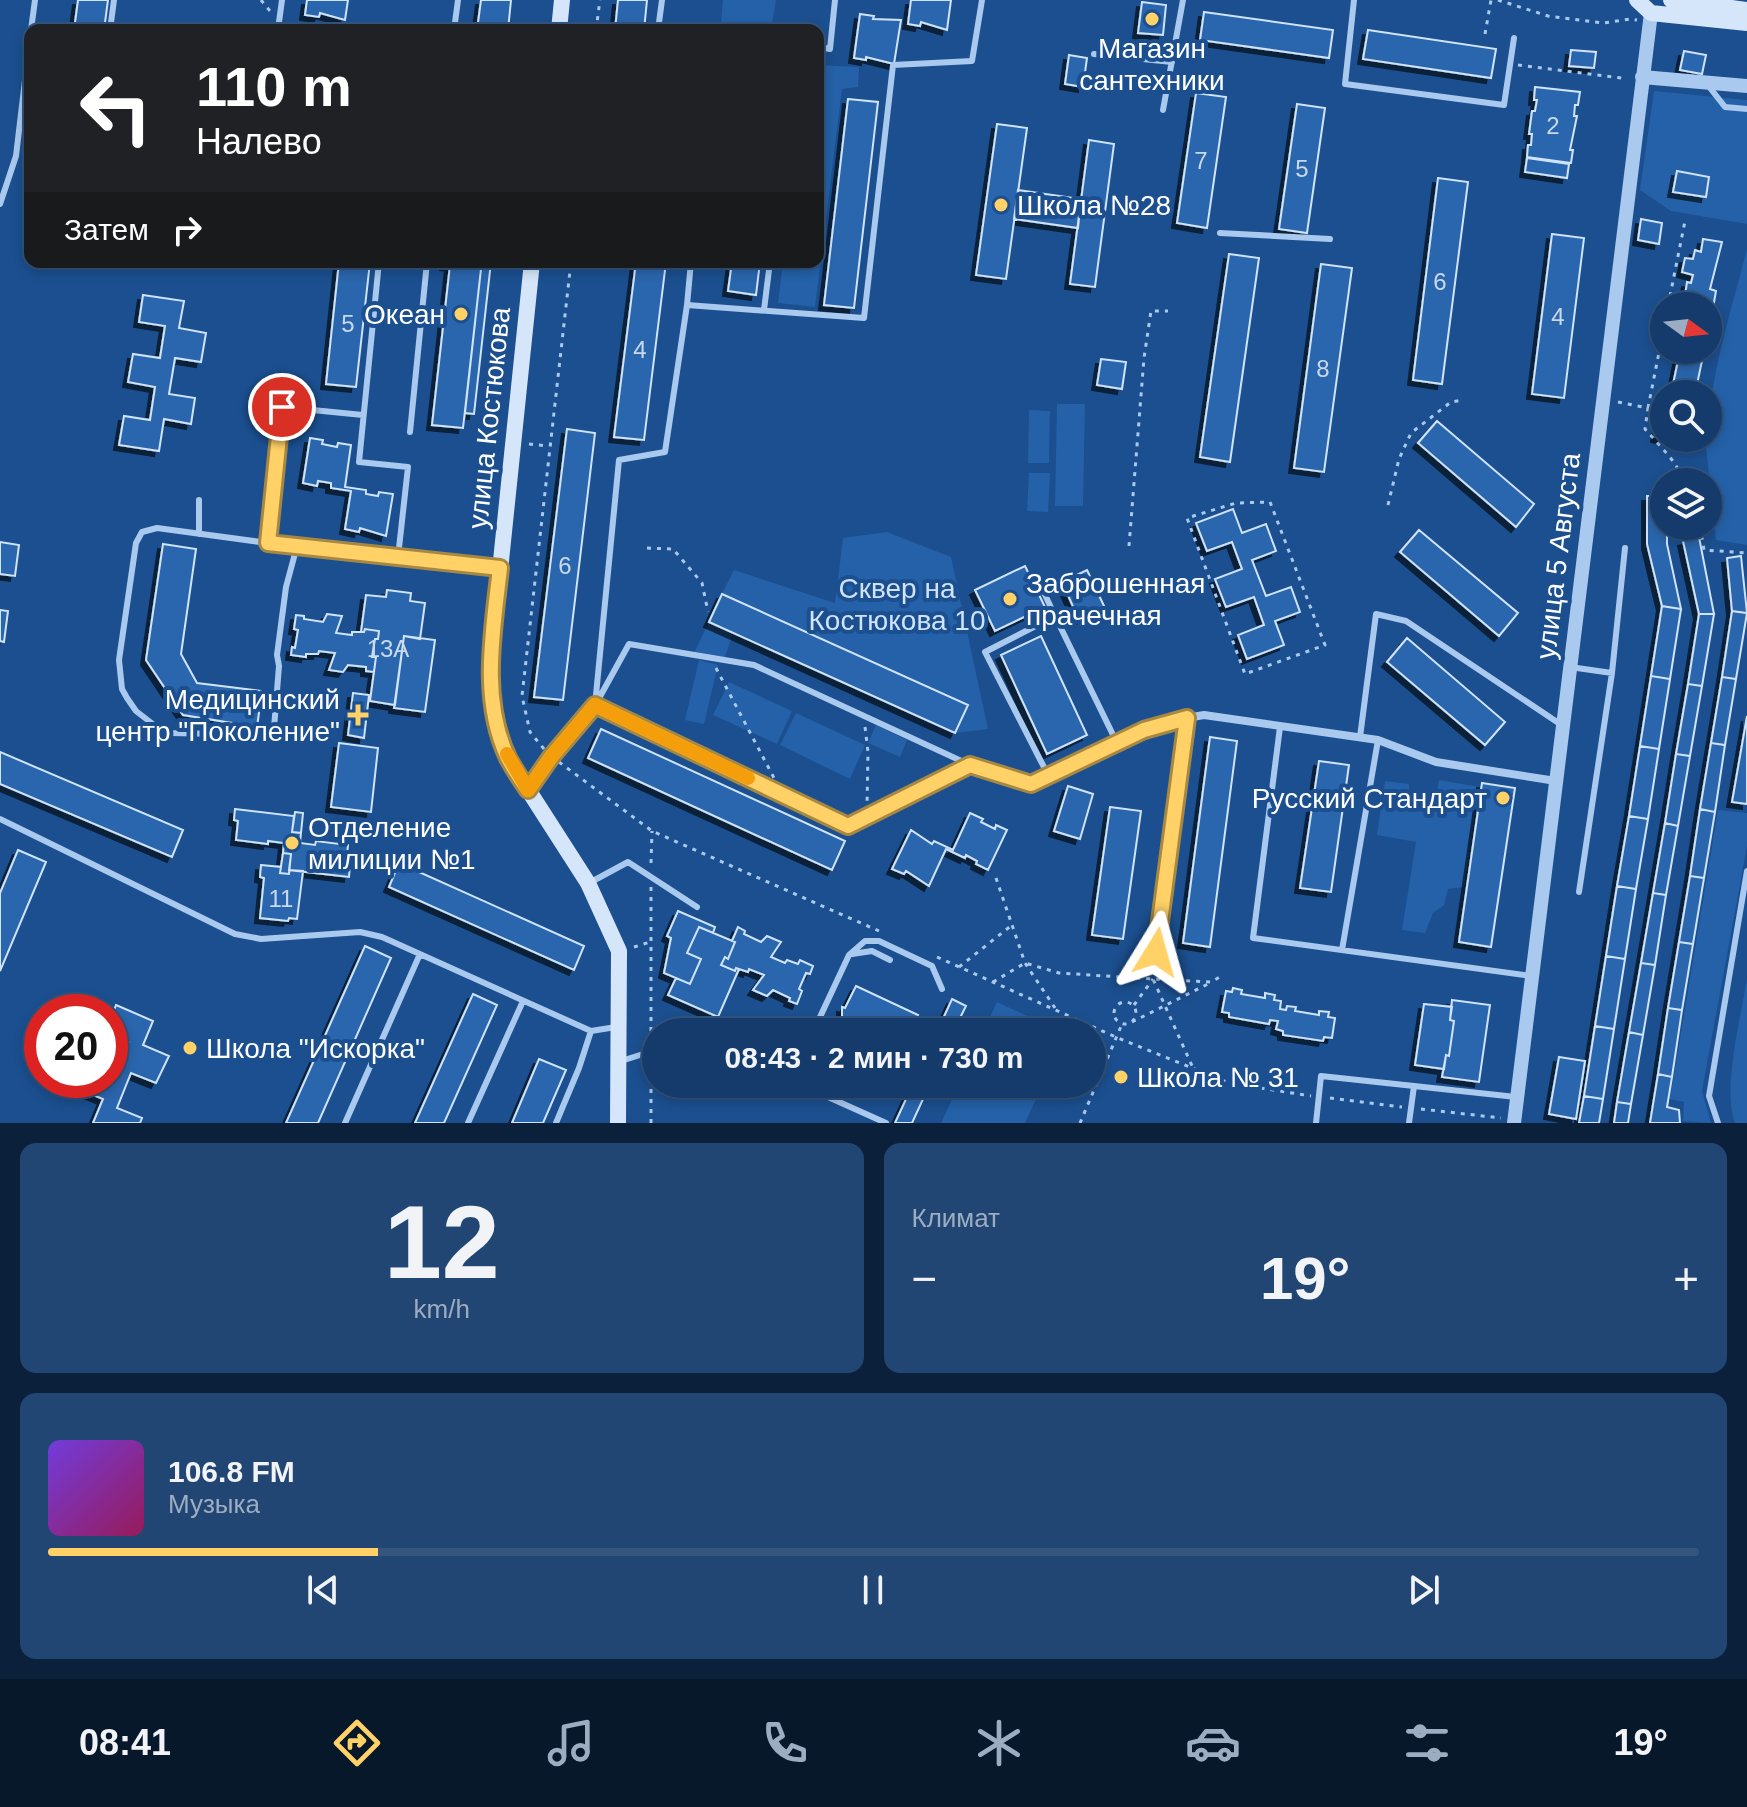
<!DOCTYPE html>
<html lang="ru">
<meta charset="utf-8">
<style>
:root{--surface:#143b6b;--page:#214673;--text:#f1f3f6;--muted:#9dadc1;--line:#33557e;--accent:#ffd166}
body{margin:0;font-family:Helvetica,sans-serif;background:var(--page);color:var(--text);height:100vh;display:flex;flex-direction:column;font-size:30px;white-space:nowrap}
*{box-sizing:border-box;margin:0}
p{font-size:26px;color:var(--muted)}
.icon{flex:none;width:44px;height:44px;fill:none;stroke:currentColor;stroke-width:2;stroke-linecap:round;stroke-linejoin:round}
.map{position:relative;height:1123px;overflow:hidden}
.sheet{display:flex;flex-direction:column;gap:20px;padding:20px;background:#0b203b;flex:1}
.sheet>*{flex:none}
.top-card{position:absolute;left:24px;top:24px;width:800px;height:244px;border-radius:16px;box-shadow:0 4px 12px #0003,0 0 0 2px var(--line);background:#202124;color:#fff;overflow:hidden}
.needle{width:52px;rotate:105deg}
.tools{position:absolute;left:1650px;top:292px;display:grid;gap:16px}
.tools a{display:grid;place-items:center;width:72px;height:72px;border-radius:50%;background:var(--surface);box-shadow:0 4px 12px #0003,0 0 0 2px var(--line);font-size:40px}
.speed{position:absolute;left:24px;top:994px;display:flex;gap:16px;font-size:40px;font-weight:700;text-align:center}
.speed>*{display:grid;place-content:center;width:104px;height:104px;border-radius:50%;background:var(--surface);box-shadow:0 4px 12px #0003,0 0 0 2px var(--line);line-height:1}
.speed .limit{border:12px solid #d22;background:#fff;color:#111}
.pin{position:absolute;display:grid;place-items:center;width:68px;height:68px;color:#fff;margin:-34px;border:4px solid #fff;border-radius:50%;box-shadow:0 2px 8px #0007}
.me{position:absolute;width:88px;margin:-44px;rotate:8deg;stroke-linejoin:round;filter:drop-shadow(0 0 6px #0008)}
.turn{display:flex;align-items:center;gap:28px;height:168px;padding:0 40px;font-size:36px}
.turn .icon{width:104px;height:104px;stroke-width:2.5}
.turn b{display:block;font-size:56px;line-height:68px}
.then{display:flex;align-items:center;height:76px;padding:0 40px;background:#0003;gap:16px;font-size:30px}
.big{font-size:60px;font-weight:800;line-height:1.1}
.sheet .widget{flex:1;display:flex;flex-direction:column;justify-content:center;gap:12px;min-width:0;padding:0 28px;border-radius:16px;background:var(--page)}
.sheet .dial{align-items:center;gap:0}
.dial b{font-size:104px;line-height:1}
.song{display:flex;align-items:center;gap:24px}
.cover{width:96px;height:96px;border-radius:12px;background:linear-gradient(135deg,hsl(260 70% 55%),hsl(330 70% 35%))}
.played{height:8px;border-radius:4px;background:linear-gradient(90deg,var(--accent) 20%,var(--line) 20%)}
.keys{display:flex;justify-content:space-around;direction:ltr}
.heat{display:flex;justify-content:space-between;align-items:center;font-size:44px;direction:ltr}
.sheet .tiles{flex:1;display:grid;gap:20px;grid-template-columns:1fr 1fr}
.widget:last-child{grid-column:span 2}
.trip{position:absolute;left:642px;top:1018px;width:464px;height:80px;border-radius:40px;background:var(--surface);box-shadow:0 4px 12px #0003,0 0 0 2px var(--line);font-weight:800;line-height:80px;text-align:center}
.menu{display:flex;height:128px;justify-content:space-around;align-items:center;background:#08182b;color:var(--muted)}
.menu .icon{width:56px;height:56px}
.menu .selected{color:var(--accent)}
.menu b{font-size:36px;color:var(--text)}
.map>svg:first-child{display:block}
.green{fill:#2461a8}
.building{fill:#2a66ad;stroke:#cfe3fa;stroke-width:2;filter:url(#shadow)}
.lines{fill:none;stroke-linecap:round;stroke-linejoin:round}
.path{stroke:#a9c9ee;stroke-width:3;stroke-dasharray:4 6;stroke-linecap:butt}
.service{stroke:#a9c9ee;stroke-width:6}
.minor{stroke:#a9c9ee;stroke-width:8}
.tertiary{stroke:#a9c9ee;stroke-width:14}
.secondary{stroke:#d6e6fa;stroke-width:16}
.route-casing{stroke:#a68842;stroke-width:20}
.route{stroke:#ffd166;stroke-width:14}
.slow{stroke:#f59e0b;stroke-width:14}
.poi-dot{fill:#ffd166;stroke:#1b4f8f;stroke-width:3}
.labels{text-anchor:middle;dominant-baseline:central;stroke-width:8;stroke-linejoin:round;paint-order:stroke}
.number-label{font-size:24px;fill:#cad9ea}
.poi-label{font-size:28px;fill:#fff;stroke:#1b4f8f;text-anchor:start}
.street-label{font-size:28px;fill:#fff;stroke:#1b4f8f}
.park-label{font-size:28px;fill:#cfe3fa;stroke:#1b4f8f}
</style>
<div class="map">
<svg width="1747" height="1123" viewBox="0 0 1747 1123">
<defs>
<filter id="shadow"><feDropShadow dx="-5" dy="5" stdDeviation="0" flood-color="#0009"/></filter>
</defs>
<rect width="100%" height="100%" fill="#1b4f8f"/>
<path class="green" d="M723,0H776L771,30H725L721,21Z
M818,65L859,67L858,87L842,89L815,307L778,303L783,262H818Z
M1654,91L1747,100V224L1671,211L1640,190Z
M1747,249V545L1716,540L1705,438H1708C1708,381 1733,305 1747,249Z
M1057,404H1085L1083,506H1055Z
M1029,410L1050,411L1049,463H1028Z
M1029,473H1050L1048,512L1027,511Z
M887,532L951,557L988,729L955,733L967,705L722,594L734,570L835,603L843,538Z
M709,622L733,633L724,660L693,655Z
M699,660L718,665L704,724L685,720Z
M729,682L792,711L777,744L713,715Z
M796,713L865,745L850,779L780,745Z
M876,725L907,740L900,757L868,743Z
M1439,780L1479,787L1464,887L1448,889L1444,905L1433,913L1425,933L1402,930L1416,842L1377,835L1385,781L1409,784V792L1436,796Z
M1718,810L1747,813V846L1702,1091L1711,1123L1683,1121L1684,1102L1670,1099Z
M1747,979V1123H1735C1722,1089 1741,1016 1747,979Z
M997,1002L1062,1032H983Z
M959,1084H1043L1025,1123H941Z"/>
<path class="building" d="M78,0H108L104,30H74Z
M307,0H348L345,20L320,13L319,17L305,15Z
M481,0H511L508,30H477Z
M618,0H647L644,30H615Z
M911,0H951L947,30L921,22L920,26L908,24Z
M1142,2L1166,5L1163,35L1138,33Z
M1204,12L1333,30L1329,58L1200,40Z
M860,14L874,16L873,19L901,20L894,64L866,57V60L854,58Z
M1368,30L1496,49L1491,78L1363,59Z
M1571,50L1596,52L1594,68L1569,66Z
M1684,51L1706,55L1702,74L1680,70Z
M1069,55L1087,58L1083,87L1065,84Z
M1535,87L1580,92L1578,105H1575L1574,116H1577L1570,150H1573L1571,163L1527,157L1528,145H1531L1532,134H1529L1532,111H1535L1537,100H1534Z
M1196,93L1226,97L1207,228L1177,223Z
M848,99L878,102L854,308L824,305Z
M1297,104L1325,108L1307,233L1279,229Z
M997,124L1027,128L1006,279L976,275Z
M1089,140L1114,144L1095,287L1070,284Z
M1527,158L1569,164L1567,178L1525,172Z
M1677,171L1709,177L1706,197L1673,192Z
M1438,178L1468,182L1442,384L1413,380Z
M1018,190L1081,199L1078,228L1014,219Z
M1641,219L1662,223L1659,244L1638,240Z
M1552,234L1584,238L1564,398L1532,394Z
M1703,239L1722,242L1710,289L1716,291L1713,308L1684,302L1687,282L1691,283L1693,275L1682,272L1685,258L1693,259L1695,250L1701,252Z
M1229,254L1259,258L1230,462L1200,457Z
M339,262H370L356,387L326,384Z
M445,262H491L474,414L465,413L481,269L445,265Z
M636,262H666L644,440L614,437Z
M732,262H760L756,295L728,291Z
M1321,264L1352,268L1324,472L1294,468Z
M450,265L481,269L463,428L432,425Z
M143,295L184,301L179,328L206,333L201,362L175,358L169,394L195,398L191,424L164,419L159,451L119,445L124,416L150,420L155,387L128,382L133,354L160,358L165,326L139,322Z
M1680,351L1703,356L1695,394H1671Z
M1101,359L1126,362L1122,389L1097,385Z
M1437,421L1534,504L1516,527L1418,443Z
M1659,421L1664,422V438H1679L1678,441L1656,437Z
M567,429L595,433L563,700L534,697Z
M310,438L323,440L322,444L337,447L338,443L351,445L345,487L366,490V494L378,496L379,492L393,494L386,536L360,528L359,532L345,529L351,491L331,488V483L318,481L317,486L303,483Z
M1647,496H1664V526H1667V544L1681,609L1662,606L1647,544Z
M1233,509L1242,533L1266,524L1276,551L1252,560L1266,596L1291,587L1300,612L1275,621L1284,645L1247,659L1238,635L1264,625L1254,597L1226,607L1215,579L1242,569L1232,542L1207,551L1196,523Z
M1419,530L1518,613L1499,636L1400,552Z
M1699,537L1714,614H1699L1683,541Z
M0,542L19,545L15,576L0,574Z
M163,544L196,549L181,654L197,683L262,691L257,727L183,715L146,660Z
M1741,556L1747,613L1732,611L1727,558Z
M1025,566L1045,607L995,631L975,590Z
M1087,570L1105,608L1079,620L1062,582Z
M387,590L411,593L410,601L425,603L420,639L404,636L395,705L370,701L376,657H372L375,639H378L379,631L365,629L364,632H361L366,595L386,597Z
M722,594L968,705L955,733L709,622Z
M1662,606L1681,609L1670,679L1651,676Z
M0,610L8,611L4,642L0,641Z
M1732,611L1747,613L1736,679L1722,677Z
M327,614L342,616L336,633L352,635V632H364L365,629L379,631L378,639H375L372,657H376L374,672L366,671V667L348,665L343,672L329,670L335,653L319,651L318,654H306V657L291,655L292,647L295,648L298,630L294,629L296,615L304,616V619L323,622Z
M1699,614H1714L1702,686L1688,684Z
M404,636L435,640L425,712L394,708Z
M1041,636L1087,735L1047,754L1001,655Z
M1407,638L1505,722L1485,745L1387,662Z
M1651,676L1670,679L1659,749L1640,746Z
M1722,677L1736,679L1725,745L1711,743Z
M1688,684L1702,686L1690,756L1676,754Z
M353,693L369,695L364,738L348,735Z
M1747,716V804L1732,802Z
M601,729L845,841L832,870L588,758Z
M1210,737L1237,741L1210,947L1183,943Z
M339,743L378,748L371,812L331,807Z
M1711,743L1725,745L1715,812L1700,809Z
M1640,746L1659,749L1648,819L1629,816Z
M0,752L183,830L172,857L0,784Z
M1676,754L1690,756L1678,826L1665,823Z
M1319,761L1349,765L1331,892L1300,888Z
M1482,783L1515,788L1491,947L1459,942Z
M1068,786L1093,794L1080,839L1054,831Z
M1110,807L1141,811L1123,939L1092,935Z
M235,809L294,816L292,832L301,833L300,843L315,845L316,841L348,845L346,865H350L349,877L289,870L291,854L283,853L284,843L268,841V844L236,840L238,821L234,820Z
M1700,809L1715,812L1704,878L1690,876Z
M295,812L303,813L301,833L292,832Z
M970,813L983,819L981,822L995,829L996,825L1007,830L988,870L976,864L977,861L966,855L965,858L946,849L929,886L906,871L904,874L892,869L911,830L932,844L934,841L953,850Z
M1629,816L1648,819L1636,889L1617,886Z
M1665,823L1678,826L1666,895L1653,893Z
M18,850L46,862L0,971V893Z
M283,853L291,854L289,874L280,873Z
M399,863L584,946L574,970L389,887Z
M261,865L281,867L280,873L289,874V870L303,871L297,919L289,918L288,921L260,918L264,878L260,877Z
M1690,876L1704,878L1693,944L1679,942Z
M1617,886L1636,889L1625,959L1606,956Z
M1653,893L1666,895L1655,965L1641,963Z
M678,911L715,927L713,933L699,927L687,953L701,959L690,984L664,973L671,938L667,936Z
M699,927L735,942L728,959L725,957L721,965L735,971L736,968L739,969L718,1017L668,995L676,978L690,984L701,959L687,953Z
M738,927L745,931L744,934L761,942L767,936L781,942L771,957L785,963L787,960L798,964L800,960L813,966L810,974L806,973L799,989L802,991L797,1004L789,1001L790,998L773,990L767,996L753,990L764,975L749,969L748,972L736,968L735,971L721,965L725,957L728,959L735,942L732,941Z
M1679,942L1693,944L1682,1010L1668,1008Z
M365,946L391,958L318,1123H286Z
M1606,956L1625,959L1614,1029L1595,1026Z
M1641,963L1655,965L1643,1035L1629,1032Z
M856,986L918,1015L909,1032H846V1020H842V1007L845,1008Z
M1233,988L1242,990L1241,994L1265,998V993L1275,995L1274,1000L1281,1001L1280,1009L1286,1010L1287,1006L1296,1007L1295,1011L1319,1015V1011L1329,1012L1328,1017L1335,1018L1332,1038L1324,1037L1323,1041L1283,1035V1031L1276,1029L1278,1021L1270,1020L1269,1024L1229,1017V1013L1222,1012L1226,991L1232,992Z
M473,994L497,1005L444,1123H415Z
M952,999L966,1006L953,1032H937Z
M1452,1000L1490,1005L1479,1082L1442,1077L1446,1055L1449,1056L1454,1021L1450,1020Z
M1424,1004L1452,1007L1450,1020L1454,1021L1449,1056L1446,1055L1444,1069L1415,1065Z
M116,1005L153,1021L143,1045L169,1056L156,1083L131,1073L117,1108L142,1118L140,1123H93L103,1099L81,1090L85,1080H110V1069L117,1072L129,1042L110,1034V1021Z
M1668,1008L1682,1010L1672,1077L1658,1074Z
M1595,1026L1614,1029L1603,1099L1584,1096Z
M1629,1032L1643,1035L1631,1104L1617,1102Z
M1559,1057L1585,1061L1576,1119L1549,1114Z
M539,1059L566,1070L543,1123H512Z
M1658,1074L1672,1077L1667,1107L1679,1110L1680,1123H1650Z
M913,1084H930L912,1123H895Z
M1584,1096L1603,1099L1599,1123H1579Z
M1617,1102L1631,1104L1628,1123H1614Z"/>
<g class="lines">
<path class="path" d="M261,0L270,11
M1498,0L1548,16L1604,23L1630,19L1637,20
M596,30L600,0
M1485,34L1491,0
M1518,65L1622,78
M1668,306L1685,221
M1618,402L1648,408L1645,429L1670,457L1687,482
M1648,408L1664,327
M478,440L497,441
M529,444L549,446
M1270,502L1325,645L1245,674L1187,518L1236,503Z
M1388,505L1399,459L1411,433L1451,402L1463,400
M1700,526L1704,550L1747,553
M1129,546L1144,358L1151,311H1168
M647,548L673,549L702,583L708,612
M716,668L774,778
M865,727L868,752L867,807
M544,749L530,732L522,696L571,262
M559,762L652,831L879,931
M651,863L652,831
M996,878L1025,963L1055,1008
M651,887V1039
M634,947L650,942
M937,957L1118,1038L1229,1083L1311,1096
M1155,960L1153,979L1193,1068
M959,967L1012,925
M993,982L1025,963L1059,973L1153,979L1211,982L1223,975
M1114 1013a11 11 0 1 1 22 0a11 11 0 1 1-22 0Z
M1134,1005L1153,979
M1132,1022L1208,984
M1330,1098L1402,1107
M1421,1109L1501,1118
M651,1123V1063
M1080,1123L1122,1024"/>
<path class="service" d="M1354,0L1345,84L1504,105L1514,38
M279,22L282,0
M31,30L35,0
M110,30L114,0
M454,30L458,0
M658,30L662,0
M818,47L830,49L835,0
M1094,54L1172,62
M1707,84L1725,107L1747,109
M1163,110L1183,0
M0,204L16,156L30,38
M1220,233L1330,239
M379,262L359,462L408,467L398,557
M691,262L687,305L864,318L893,65L972,61L982,0
M764,310L770,262
M410,432L427,262
M199,534V500
M268,543L282,407L363,415
M297,546L286,587L277,655L279,666L274,728L269,735L170,733L154,725L136,711L127,698L122,689L119,660L136,543L142,532L157,528L268,543L500,568
M1038,580L1055,616L985,652L1048,775
M1055,616L1117,743
M1570,667L1612,673
M597,702L629,644L754,665L970,765
M595,705L619,460L665,452L687,305
M1280,727L1253,938L1532,976
M1360,737L1376,614L1406,621L1563,726
M530,787L551,757L595,705L848,826L970,765L1031,784
M0,819L235,934L261,939L360,932L382,937L591,1031L616,1027
M591,882L628,862L697,907
M1579,892L1612,673L1625,548
M1342,950L1378,740
M1156,952L1187,718
M852,954L872,951L890,960
M813,1032L849,955L865,941H879L932,966L942,989
M621,1061L656,1050
M799,1084L886,1123
M345,1123L420,954
M468,1123L523,1001
M556,1123L579,1068L591,1031
M1316,1123L1321,1076L1414,1086
M1409,1123L1414,1086L1516,1097
M1718,1123L1709,1096L1747,871"/>
<path class="minor" d="M1031,784L1144,730L1175,720L1204,715L1378,740L1436,762L1556,781"/>
<path class="tertiary" d="M1642,77L1747,86
M1514,1123L1651,13"/>
<path class="secondary" d="M1637,0L1651,13L1747,23
M1671,0L1747,10
M559,30L562,0
M532,262L491,657L494,714L509,760L588,883L619,951L618,1123"/>
</g>
<g class="lines">
<g class="route-casing">
<path id="route" d="M282,407L268,543L500,568C493,631 480,699 508,758C514,769 521,780 528,790L551,757L595,705L848,826L970,765L1031,784L1144,730L1187,718L1156,952"/>
</g>
<use href="#route" class="route"/>
<path class="slow" d="M507,754L528,790L551,757L595,705L748,778"/>
</g>
<g class="poi-dot">
<circle cx="1152" cy="19" r="8"/>
<circle cx="1001" cy="205" r="8"/>
<circle cx="461" cy="314" r="8"/>
<circle cx="1010" cy="599" r="8"/>
<path d="M354 703h8v8h8v8h-8v8h-8v-8h-8v-8h8z"/>
<circle cx="1503" cy="798" r="8"/>
<circle cx="292" cy="843" r="8"/>
<circle cx="190" cy="1048" r="8"/>
<circle cx="1121" cy="1077" r="8"/>
</g>
<g class="labels">
<g class="number-label">
<text x="1553" y="125">2</text>
<text x="1201" y="160">7</text>
<text x="1302" y="168">5</text>
<text x="1440" y="281">6</text>
<text x="1558" y="316">4</text>
<text x="348" y="323">5</text>
<text x="640" y="349">4</text>
<text x="1323" y="368">8</text>
<text x="565" y="565">6</text>
<text x="388" y="648">13А</text>
<text x="281" y="898">11</text>
</g>
<g class="poi-label">
<text x="1152" y="48" text-anchor="middle">Магазин<tspan x="1152" dy="32">сантехники</tspan></text>
<text x="1017" y="205">Школа №28</text>
<text x="445" y="314" text-anchor="end">Океан</text>
<text x="1026" y="583">Заброшенная<tspan x="1026" dy="32">прачечная</tspan></text>
<text x="340" y="699" text-anchor="end">Медицинский<tspan x="340" dy="32">центр "Поколение"</tspan></text>
<text x="1487" y="798" text-anchor="end">Русский Стандарт</text>
<text x="308" y="827">Отделение<tspan x="308" dy="32">милиции №1</tspan></text>
<text x="206" y="1048">Школа "Искорка"</text>
<text x="1137" y="1077">Школа № 31</text>
</g>
<g class="street-label">
<text transform="translate(489 418) rotate(-84)">улица Костюкова</text>
<text transform="translate(1558 556) rotate(-83)">улица 5 Августа</text>
</g>
<g class="park-label">
<text x="897" y="588">Сквер на<tspan x="897" dy="32">Костюкова 10</tspan></text>
</g>
</g>
</svg>
<div class="tools">
<a><svg class="needle" viewBox="-14 -14 28 28"><path d="M0-13l5 13h-10z" fill="#e53935"/><path d="M0 13l5-13h-10z" fill="#9dadc1"/></svg></a>
<a><svg class="icon" aria-label="search" viewBox="0 0 24 24"><circle cx="10" cy="10" r="6"/><path d="M15 15l6 6"/></svg></a>
<a><svg class="icon" aria-label="layers" viewBox="0 0 24 24"><path d="M12 4l9 5-9 5-9-5zM3 14l9 5 9-5"/></svg></a>
</div>
<div class="speed"><div class="limit">20</div></div>
<div class="pin" style="left:282px;top:407px;background:#d93025"><svg class="icon" aria-label="arrive" viewBox="0 0 24 24"><path d="M6 21V4h12l-3 4 3 4H6"/></svg></div>
<svg class="me" style="left:1156px;top:952px" viewBox="-20 -20 40 40"><path d="M0-17L14 15 0 8-14 15z" fill="#ffd166" stroke="#fff" stroke-width="4"/></svg>
<div class="trip">08:43 · 2 мин · 730 m</div>
<div class="top-card">
<div class="turn"><svg class="icon" aria-label="left" viewBox="0 0 24 24"><path d="M17 20v-9H6M10 6l-5 5 5 5"/></svg><div><b>110 m</b>Налево</div></div>
<div class="then">Затем<svg class="icon" aria-label="right" viewBox="0 0 24 24"><path d="M7 20v-9h11M14 6l5 5-5 5"/></svg></div>
</div>
</div>
<section class="sheet">
<div class="tiles">
<div class="widget dial"><b>12</b><p>km/h</p></div>
<div class="widget"><p>Климат</p>
<div class="heat"><a>−</a><b class="big">19°</b><a>+</a></div>
</div>
<div class="widget">
<div class="song"><i class="cover"></i><div><b>106.8 FM</b><p>Музыка</p></div></div>
<div class="played"></div>
<div class="keys"><svg class="icon" aria-label="previous" viewBox="0 0 24 24"><path d="M18 5L8 12l10 7zM5 5v14"/></svg><svg class="icon" aria-label="pause" viewBox="0 0 24 24"><path d="M8 5v14M16 5v14"/></svg><svg class="icon" aria-label="next" viewBox="0 0 24 24"><path d="M6 5l10 7-10 7zM19 5v14"/></svg></div>
</div>
</div>
</section>
<nav class="menu">
<b>08:41</b>
<svg class="icon selected" aria-label="directions" viewBox="0 0 24 24"><path d="M12 3l9 9-9 9-9-9zM9 14v-3h6M13 9l2 2-2 2"/></svg>
<svg class="icon" aria-label="music" viewBox="0 0 24 24"><path d="M9 18V5l10-2v13"/><circle cx="6" cy="18" r="3"/><circle cx="16" cy="16" r="3"/></svg>
<svg class="icon" aria-label="phone" viewBox="0 0 24 24"><path d="M5 4h4l2 5-3 2q2 4 5 5l2-3 5 2v4C11 20 4 13 5 4z"/></svg>
<svg class="icon" aria-label="climate" viewBox="0 0 24 24"><path d="M12 3v18M4 7l16 10M4 17L20 7"/></svg>
<svg class="icon" aria-label="car" viewBox="0 0 24 24"><path d="M5 17H2v-5l4-1 3-4h7l3 4 3 1v5h-3M9 17h6M6 11h13"/><circle cx="7" cy="17" r="2"/><circle cx="17" cy="17" r="2"/></svg>
<svg class="icon" aria-label="filters" viewBox="0 0 24 24"><path d="M4 7h16M4 17h16"/><circle cx="9" cy="7" r="2"/><circle cx="15" cy="17" r="2"/></svg>
<b>19°</b>
</nav>
